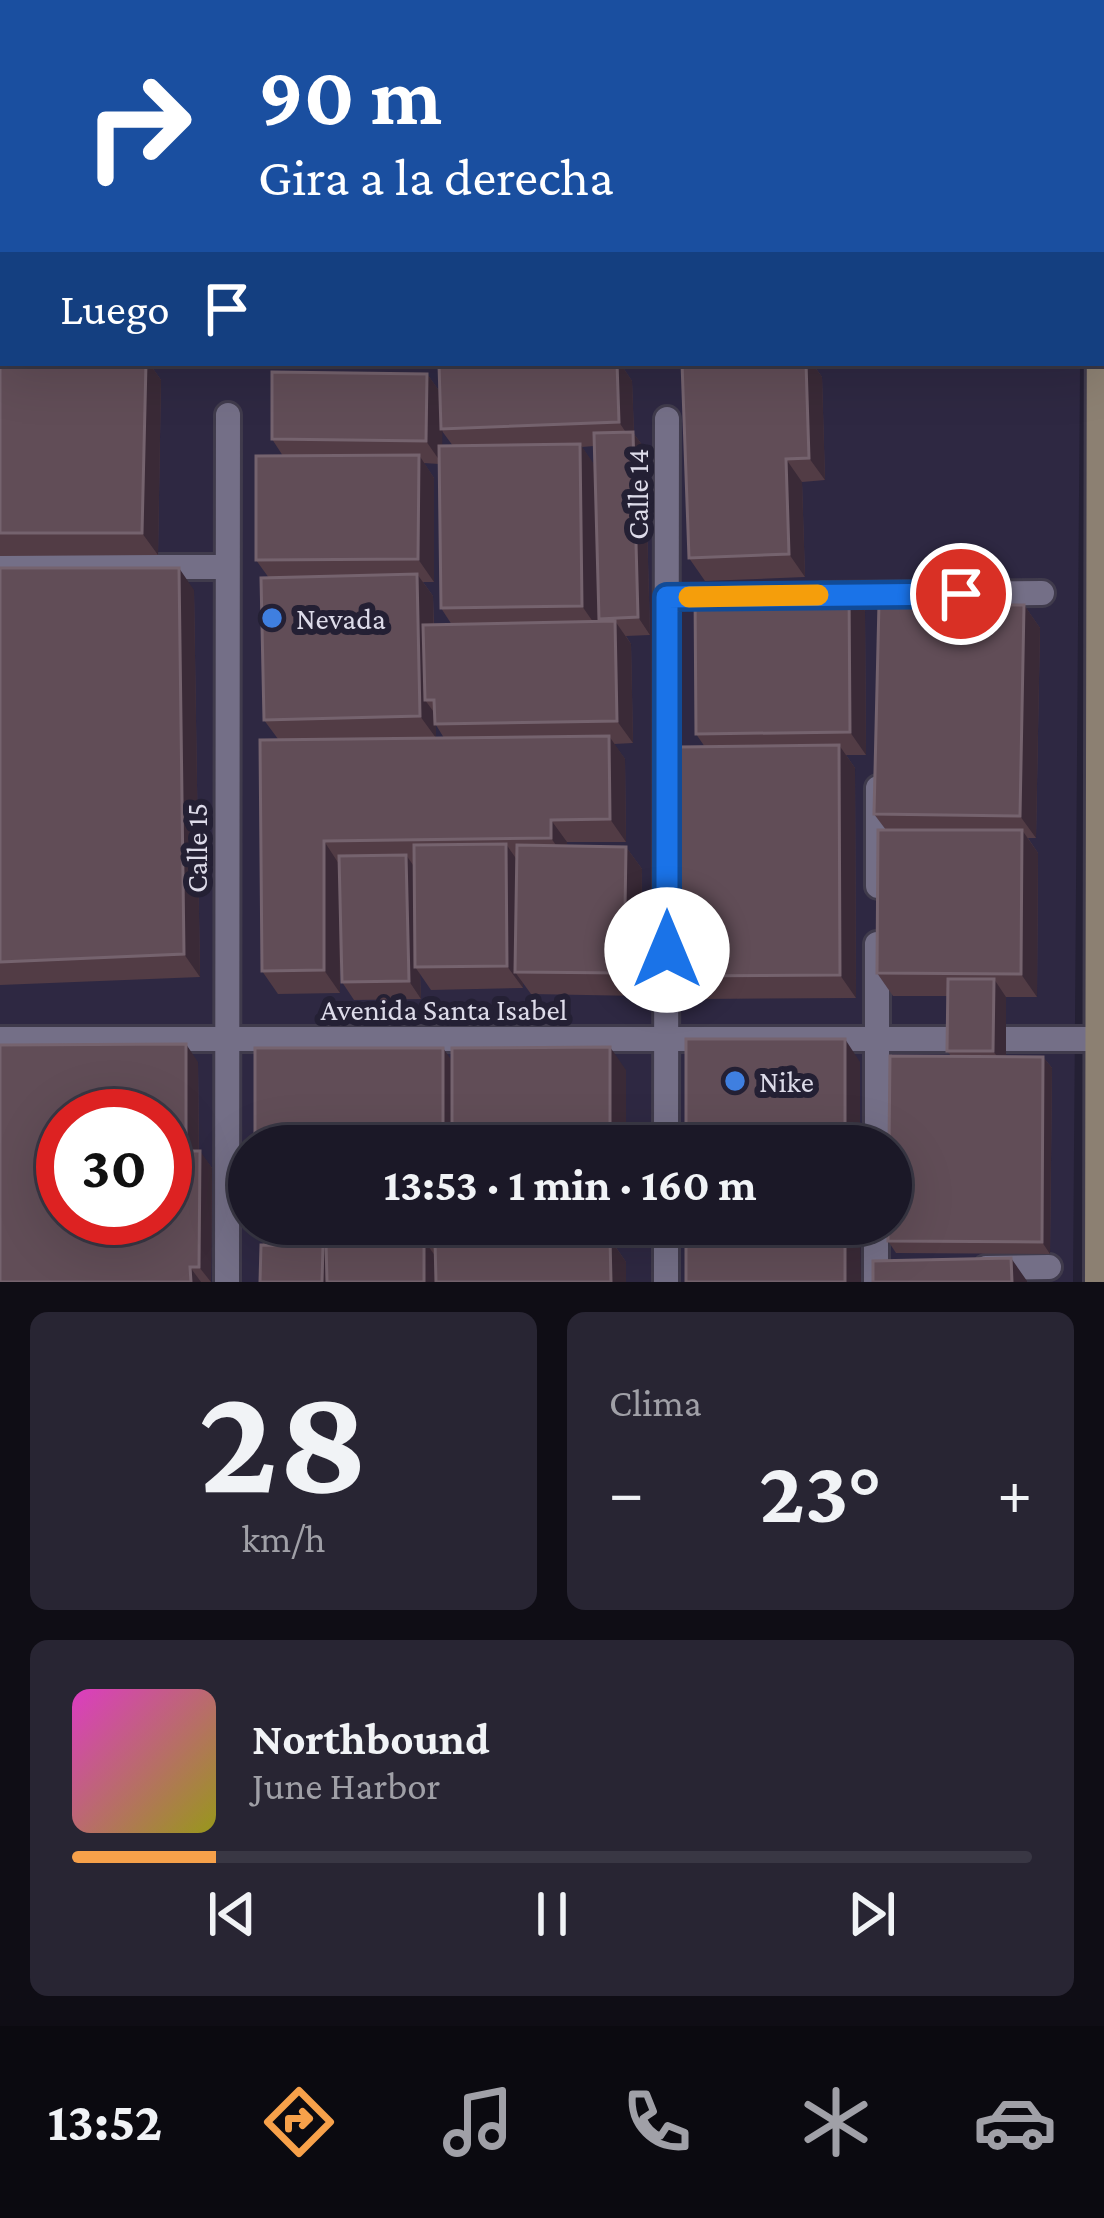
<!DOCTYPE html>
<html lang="es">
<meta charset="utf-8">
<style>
:root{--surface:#1b1827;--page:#282533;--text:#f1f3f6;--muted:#a0a0a7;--line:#393744;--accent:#f7a14a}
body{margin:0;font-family:"Crimson Pro",serif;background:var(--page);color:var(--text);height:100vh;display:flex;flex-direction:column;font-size:45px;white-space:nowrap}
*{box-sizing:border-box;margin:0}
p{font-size:39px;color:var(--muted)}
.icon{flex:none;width:66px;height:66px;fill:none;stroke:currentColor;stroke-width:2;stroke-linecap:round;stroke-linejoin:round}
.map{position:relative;height:1282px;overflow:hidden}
.drawer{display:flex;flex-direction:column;gap:30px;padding:30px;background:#0f0d15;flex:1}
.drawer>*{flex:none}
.hud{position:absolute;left:0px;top:0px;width:1104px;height:366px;box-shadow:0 12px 48px #0002,0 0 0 3px var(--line);background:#1a4fa0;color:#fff;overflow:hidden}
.speed{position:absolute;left:36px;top:1089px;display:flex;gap:24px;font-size:60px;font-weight:700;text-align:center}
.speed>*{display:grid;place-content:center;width:156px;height:156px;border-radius:50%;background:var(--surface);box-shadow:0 12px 48px #0002,0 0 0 3px var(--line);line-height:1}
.speed .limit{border:18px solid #d22;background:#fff;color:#111}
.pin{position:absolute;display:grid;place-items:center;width:102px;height:102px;color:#fff;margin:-51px;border:6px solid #fff;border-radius:50%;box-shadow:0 3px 12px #0007}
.me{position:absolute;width:132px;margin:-66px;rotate:0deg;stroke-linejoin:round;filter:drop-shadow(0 0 9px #0008)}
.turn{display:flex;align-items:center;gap:42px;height:252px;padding:0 60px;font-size:54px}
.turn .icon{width:156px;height:156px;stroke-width:2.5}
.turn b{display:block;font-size:84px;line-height:102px}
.then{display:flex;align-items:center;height:114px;padding:0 60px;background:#0003;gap:24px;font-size:45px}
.big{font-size:90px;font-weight:700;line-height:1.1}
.drawer .widget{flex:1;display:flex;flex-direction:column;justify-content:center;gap:18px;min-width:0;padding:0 42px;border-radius:18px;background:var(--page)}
.drawer .dial{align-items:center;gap:0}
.dial b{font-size:156px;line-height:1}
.song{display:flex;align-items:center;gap:36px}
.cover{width:144px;height:144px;border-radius:18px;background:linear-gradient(135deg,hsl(310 70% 55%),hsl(60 70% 35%))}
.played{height:12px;border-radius:6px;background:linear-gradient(90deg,var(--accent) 15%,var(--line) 15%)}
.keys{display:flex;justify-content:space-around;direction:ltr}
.heat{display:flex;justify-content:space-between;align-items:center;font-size:66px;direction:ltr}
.drawer .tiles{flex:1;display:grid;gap:30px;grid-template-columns:1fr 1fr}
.widget:last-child{grid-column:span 2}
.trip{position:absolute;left:228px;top:1125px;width:684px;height:120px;border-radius:60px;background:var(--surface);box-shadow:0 12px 48px #0002,0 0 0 3px var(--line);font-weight:700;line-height:120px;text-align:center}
.menu{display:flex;height:192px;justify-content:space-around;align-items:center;background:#0b0a10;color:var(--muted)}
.menu .icon{width:84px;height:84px}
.menu .current{color:var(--accent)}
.menu b{font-size:54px;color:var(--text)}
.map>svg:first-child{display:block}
.built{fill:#2e2842;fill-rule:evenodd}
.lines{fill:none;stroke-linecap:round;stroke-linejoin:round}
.street-casing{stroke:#403b4c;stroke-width:30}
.secondary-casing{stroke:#403b4c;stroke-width:36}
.street{stroke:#746f87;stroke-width:24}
.secondary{stroke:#8c8072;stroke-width:30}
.wall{fill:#523c45;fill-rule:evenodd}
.shaded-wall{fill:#3a2a37}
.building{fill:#614d57;stroke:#75636e;stroke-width:3;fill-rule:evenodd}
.route-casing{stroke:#114b97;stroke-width:30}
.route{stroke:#1a73e8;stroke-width:21}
.slow{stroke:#f59e0b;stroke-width:21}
.shop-dot{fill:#3f7fe0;stroke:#242034;stroke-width:4.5}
.labels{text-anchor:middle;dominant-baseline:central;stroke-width:12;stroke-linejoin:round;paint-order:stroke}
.street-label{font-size:30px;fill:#dddbe9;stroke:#242034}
.poi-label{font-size:30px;fill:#dddbe9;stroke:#242034;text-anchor:start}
</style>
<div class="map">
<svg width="1104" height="1282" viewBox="0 0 1104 1282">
<rect width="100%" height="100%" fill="#242034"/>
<path class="built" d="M0,363L1080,366L1073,1282H0ZM63,1116H165V1218H63ZM249,1146H891V1224H249Z"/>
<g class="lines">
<g class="street-casing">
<path id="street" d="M229,3V0
M667,3V0
M0,100H3
M0,338H3
M0,567H227
M823,595L1042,593
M878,886V788
M0,1039H960
M1006,1039H1104
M666,1146L667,419
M877,1146V944
M986,1268L1049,1267
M227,1282L228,415
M666,1282V1224
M876,1282V1224"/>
</g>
<g class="secondary-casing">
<path id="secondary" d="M1102,0L1103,144
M1100,1282L1102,264"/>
</g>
<use href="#street" class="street"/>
<use href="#secondary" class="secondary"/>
</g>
<path class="wall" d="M986,0H1054V3H989Z
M0,359L3,363H149L161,380L158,555L0,556Z
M486,363H620L632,381L634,434L645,449L650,635L626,636L631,644L633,743L614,744L625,759L626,842H567V846L626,847L642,869L640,996L531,994L523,983V988L431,990L420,974L421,999L354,1000L342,982L340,864V993L278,994L262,971L278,739L264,720L269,578L256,560L283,456L272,439L427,374L440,392ZM442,431L453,446H442ZM594,446V465L582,447ZM424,463L439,464L441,608L452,625H434L433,596L423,582H434V478ZM597,551L599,619L601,622H598ZM436,725L444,738H436Z
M682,363H812L822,377L825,480L802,482L805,577L705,581L689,558Z
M0,568L194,590L200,977L0,985Z
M849,588L865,611L866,755H846L855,768L856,998L696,999L680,976L705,747L696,734Z
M1024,605L1040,628L1036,838H1028L1038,853L1037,997H1006V1056L1043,1057L1052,1068L1050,1254L896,1253L888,1241L951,1056L947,1051L948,996H893L877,973L886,830L874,814Z
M198,1062L199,1151L212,1168L211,1282H0Z
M254,1224H626V1246H615L626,1262V1282H260L265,1246L254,1229Z"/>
<path class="shaded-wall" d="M82,0H98V3H82Z
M968,0H985L984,3H968Z
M146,363H149L161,380L158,555L142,533Z
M617,363H620L632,381L634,434L645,449L650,635L638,617L633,443L619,422Z
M806,363H812L822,377L825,480L809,458Z
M427,374L443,396L442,464L426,441Z
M580,444L596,467L598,629L582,606Z
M419,455L434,478V582L418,559Z
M786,459L802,482L805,577L789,554Z
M179,568L194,590L200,977L184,954Z
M417,574L433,596L435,701L425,700L436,715V738L420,716Z
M849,588L865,611L866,755L850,732Z
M1024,605L1040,628L1036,838L1020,816Z
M615,621L631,644L633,743L617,721Z
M609,736L625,759L626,842L610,819Z
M839,745L855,768L856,998L840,975Z
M551,820L567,842V861L551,838Z
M1022,830L1038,853L1037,997L1021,974Z
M324,841L339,864L340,993L324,970Z
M506,844L522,867L515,972L523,983V988L507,966Z
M626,847L642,869L640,996L624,973Z
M406,855L418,872L415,967L420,974L421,999L409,981Z
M994,979L1006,997V1068L993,1051Z
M845,1039L860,1062V1146H845Z
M186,1044L198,1062L199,1169L186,1151Z
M610,1047L626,1070V1146H610Z
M443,1048L459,1071V1146H443Z
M1043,1057L1052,1068L1050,1254L1042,1242Z
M200,1151L212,1168L211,1282L199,1267Z
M442,1224H458H452L458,1233V1252L442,1229Z
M611,1224H626V1246Z
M845,1224H860L861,1282H845Z
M610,1239L626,1262V1282H611Z
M424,1240L440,1263V1282H424Z
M323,1246L335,1264V1282H322Z
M1011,1258L1027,1281V1282H1012Z
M190,1267L201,1282H191Z"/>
<path class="building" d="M17,0H82V3H16Z
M357,0H401V3H358Z
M459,0H510V3H459Z
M523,0H567V3H523Z
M709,0H764L765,3H709Z
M766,0H804V3H766Z
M806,0H968V3H806Z
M1002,0H1045V3Z
M1101,107H1104V297H1101Z
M0,359H3V363H146L142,533H0Z
M486,363H617L619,422L441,429L439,365Z
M682,363H806L809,458L786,459L789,554L689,558Z
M272,372L427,374L426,441L272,439Z
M633,432L638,617L599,619L594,433Z
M580,444L582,606L441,608L439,446Z
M419,455L418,559L256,560V456Z
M0,568H179L184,954L0,962Z
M417,574L420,716L264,720L261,578Z
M849,588L850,732L696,734L695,590Z
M879,603L1024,605L1020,816L874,814Z
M615,621L617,721L435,724L434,700H425L423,625Z
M609,736L610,819L551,820V838L324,841V970L262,971L260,740Z
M839,745L840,975L680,976L679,747Z
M878,830H1022L1021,974L877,973Z
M506,844L507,966L415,967L414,845Z
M517,845L626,847L624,973L515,972Z
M406,855L409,981L342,982L339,856Z
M948,979H994L993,1051H947Z
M686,1039H845V1146H686Z
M186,1044V1151H200L199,1267H190L191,1282H0V1045ZM63,1116H165V1218H63Z
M610,1047V1146H452V1048Z
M255,1048H443V1146H255Z
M890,1056L1043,1057L1042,1242L888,1241V1224H891V1146H889Z
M254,1224H442V1229H254Z
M686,1224H845V1282H686Z
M610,1239L611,1282H436L435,1241Z
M424,1240V1282H327L326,1242Z
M261,1245L323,1246L322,1282H260Z
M1011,1258L1012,1282H873V1261Z"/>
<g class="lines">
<g class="route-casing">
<path id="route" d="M667,950V597L961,594"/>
</g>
<use href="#route" class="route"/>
<path class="slow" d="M689,597L818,595"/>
</g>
<g class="shop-dot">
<circle cx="272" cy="618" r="12"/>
<circle cx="735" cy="1081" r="12"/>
</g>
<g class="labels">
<g class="street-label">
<text transform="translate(637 494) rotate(-90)">Calle 14</text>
<text transform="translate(196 848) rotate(-90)">Calle 15</text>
<text x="444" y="1009">Avenida Santa Isabel</text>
</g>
<g class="poi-label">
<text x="296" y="618">Nevada</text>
<text x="759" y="1081">Nike</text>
</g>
</g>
</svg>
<div class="speed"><div class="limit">30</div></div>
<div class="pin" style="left:961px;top:594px;background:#d93025"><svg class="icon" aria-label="arrive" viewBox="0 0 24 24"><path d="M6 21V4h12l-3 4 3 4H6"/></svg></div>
<svg class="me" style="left:667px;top:950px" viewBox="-20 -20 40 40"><circle r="19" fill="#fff"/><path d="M0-13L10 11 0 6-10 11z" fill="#1a73e8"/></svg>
<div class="trip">13:53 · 1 min · 160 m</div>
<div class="hud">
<div class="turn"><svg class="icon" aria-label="right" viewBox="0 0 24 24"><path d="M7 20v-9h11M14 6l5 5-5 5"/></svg><div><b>90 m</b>Gira a la derecha</div></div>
<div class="then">Luego<svg class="icon" aria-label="arrive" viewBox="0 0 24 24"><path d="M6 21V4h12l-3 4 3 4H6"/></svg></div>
</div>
</div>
<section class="drawer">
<div class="tiles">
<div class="widget dial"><b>28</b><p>km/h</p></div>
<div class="widget"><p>Clima</p>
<div class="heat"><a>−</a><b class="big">23°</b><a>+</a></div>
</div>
<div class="widget">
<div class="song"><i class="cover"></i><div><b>Northbound</b><p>June Harbor</p></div></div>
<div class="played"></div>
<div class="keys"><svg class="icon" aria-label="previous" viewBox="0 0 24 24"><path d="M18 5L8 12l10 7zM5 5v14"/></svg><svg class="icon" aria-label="pause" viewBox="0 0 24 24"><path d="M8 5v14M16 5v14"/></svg><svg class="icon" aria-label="next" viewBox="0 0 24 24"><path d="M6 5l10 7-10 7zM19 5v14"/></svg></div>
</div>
</div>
</section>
<nav class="menu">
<b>13:52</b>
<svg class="icon current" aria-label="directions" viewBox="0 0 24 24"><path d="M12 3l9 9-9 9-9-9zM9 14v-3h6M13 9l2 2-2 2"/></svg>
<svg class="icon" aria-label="music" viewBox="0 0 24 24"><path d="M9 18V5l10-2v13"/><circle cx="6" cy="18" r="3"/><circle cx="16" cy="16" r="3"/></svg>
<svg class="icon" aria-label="phone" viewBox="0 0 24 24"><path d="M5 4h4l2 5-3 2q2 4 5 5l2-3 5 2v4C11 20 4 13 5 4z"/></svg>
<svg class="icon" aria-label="climate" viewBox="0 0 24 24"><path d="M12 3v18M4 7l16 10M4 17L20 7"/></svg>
<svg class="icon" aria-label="car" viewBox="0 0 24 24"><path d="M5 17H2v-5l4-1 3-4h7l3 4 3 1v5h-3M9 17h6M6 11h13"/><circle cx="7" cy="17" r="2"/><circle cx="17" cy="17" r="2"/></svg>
</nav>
